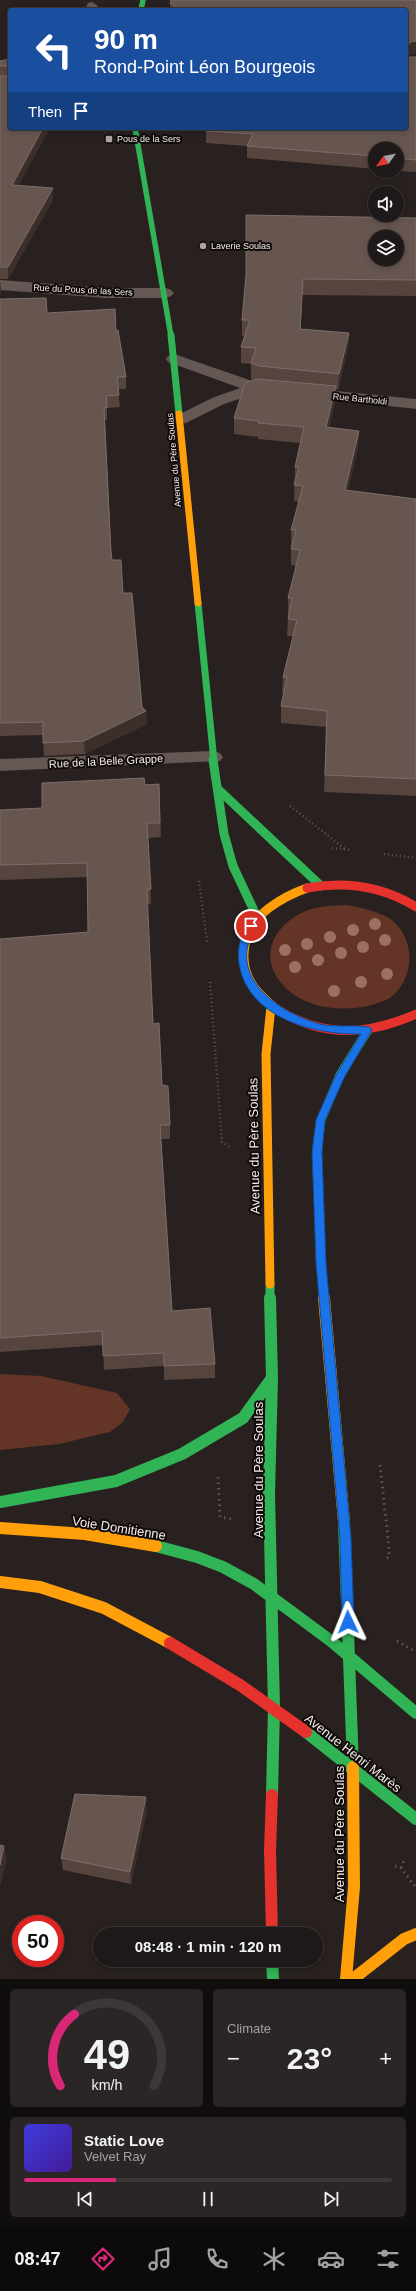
<!DOCTYPE html>
<meta charset="utf-8">
<style>
:root{--surface:#1e1918;--page:#2b2625;--text:#f1f3f6;--muted:#a1a0a2;--line:#3c3837;--accent:#db2777}
body{margin:0;font-family:Arial,sans-serif;background:var(--page);color:var(--text);height:100vh;display:flex;flex-direction:column;font-size:15px;white-space:nowrap}
*{box-sizing:border-box;margin:0}
p{font-size:13px;color:var(--muted)}
.icon{flex:none;width:22px;height:22px;fill:none;stroke:currentColor;stroke-width:2;stroke-linecap:round;stroke-linejoin:round}
.map{position:relative;height:1979px;overflow:hidden}
.side{display:flex;flex-direction:column;gap:10px;padding:10px;background:#100e0d;flex:1}
.side>*{flex:none}
.banner{position:absolute;left:8px;top:8px;width:400px;height:122px;border-radius:4px;box-shadow:0 2px 6px #0003,0 0 0 1px var(--line);background:#1a4fa0;color:#fff;overflow:hidden}
.needle{width:26px;rotate:237deg}
.fabs{position:absolute;left:368px;top:142px;display:grid;gap:8px}
.fabs a{display:grid;place-items:center;width:36px;height:36px;border-radius:50%;background:var(--surface);box-shadow:0 2px 6px #0003,0 0 0 1px var(--line);font-size:20px}
.speed{position:absolute;left:12px;top:1915px;display:flex;gap:8px;font-size:20px;font-weight:700;text-align:center}
.speed>*{display:grid;place-content:center;width:52px;height:52px;border-radius:50%;background:var(--surface);box-shadow:0 2px 6px #0003,0 0 0 1px var(--line);line-height:1}
.speed .limit{border:6px solid #d22;background:#fff;color:#111}
.pin{position:absolute;display:grid;place-items:center;width:34px;height:34px;color:#fff;margin:-17px;border:2px solid #fff;border-radius:50%;box-shadow:0 1px 4px #0007}
.me{position:absolute;width:44px;margin:-22px;rotate:358deg;stroke-linejoin:round;filter:drop-shadow(0 0 3px #0008)}
.turn{display:flex;align-items:center;gap:14px;height:84px;padding:0 20px;font-size:18px}
.turn .icon{width:52px;height:52px;stroke-width:2.5}
.turn b{display:block;font-size:28px;line-height:34px}
.then{display:flex;align-items:center;height:38px;padding:0 20px;background:#0003;gap:8px;font-size:15px}
.big{font-size:30px;font-weight:700;line-height:1.1}
.side .tile{flex:1;display:flex;flex-direction:column;justify-content:center;gap:6px;min-width:0;padding:0 14px;border-radius:6px;background:var(--page)}
.side .dial{align-items:center;gap:0}
.dial svg{height:104px;overflow:visible;fill:none;stroke:var(--line);stroke-width:7;stroke-linecap:round;text-anchor:middle}
.dial text{fill:var(--text);stroke:none}
.song{display:flex;align-items:center;gap:12px}
.cover{width:48px;height:48px;border-radius:6px;background:linear-gradient(135deg,hsl(240 70% 55%),hsl(260 70% 35%))}
.played{height:4px;border-radius:2px;background:linear-gradient(90deg,var(--accent) 25%,var(--line) 25%)}
.keys{display:flex;justify-content:space-around;direction:ltr}
.heat{display:flex;justify-content:space-between;align-items:center;font-size:22px;direction:ltr}
.side .tiles{flex:1;display:grid;gap:10px;grid-template-columns:1fr 1fr}
.tile:last-child{grid-column:span 2}
.trip{position:absolute;left:93px;top:1927px;width:230px;height:40px;border-radius:20px;background:var(--surface);box-shadow:0 2px 6px #0003,0 0 0 1px var(--line);font-weight:700;line-height:40px;text-align:center}
.tabs{display:flex;height:64px;justify-content:space-around;align-items:center;background:#0c0a0a;color:var(--muted)}
.tabs .icon{width:28px;height:28px}
.tabs .current{color:var(--accent)}
.tabs b{font-size:18px;color:var(--text)}
.map>svg:first-child{display:block}
.green{fill:#643427}
.lines{fill:none;stroke-linecap:round;stroke-linejoin:round}
.path-far1{stroke:#605755;stroke-width:2.5;stroke-dasharray:1 3;stroke-linecap:butt}
.path{stroke:#605755;stroke-width:3;stroke-dasharray:1.5 4;stroke-linecap:butt}
.street{fill:#645754;fill-rule:evenodd}
.fast-far3{stroke:#30b455;stroke-width:5.5}
.fast-far2{stroke:#30b455;stroke-width:7}
.fast-far1{stroke:#30b455;stroke-width:9}
.fast{stroke:#30b455;stroke-width:12}
.slow-far2{stroke:#ff9f0a;stroke-width:7}
.slow-far1{stroke:#ff9f0a;stroke-width:9}
.slow{stroke:#ff9f0a;stroke-width:12}
.jam-far1{stroke:#e5322d;stroke-width:9}
.jam{stroke:#e5322d;stroke-width:12}
.tree{fill:#9c6f63}
.wall{fill:#56443e}
.shaded-wall{fill:#3c2e2a}
.building{fill:#675650;stroke:#7d6d68;fill-rule:evenodd}
.route{fill:#1a73e8;stroke:#114b97}
.poi-dot{fill:#ada5a3;stroke:#100b09;stroke-width:1.5}
.labels{text-anchor:middle;dominant-baseline:central;stroke-width:4;stroke-linejoin:round;paint-order:stroke}
.far-poi-label{font-size:9px;fill:#f5ece9;stroke:#100b09;text-anchor:start}
.far-street-label{font-size:9px;fill:#f5ece9;stroke:#100b09}
.street-label{font-size:11px;fill:#f5ece9;stroke:#100b09}
.near-street-label{font-size:13px;fill:#f5ece9;stroke:#100b09}
</style>
<div class="map">
<svg width="416" height="1979" viewBox="0 0 416 1979">
<rect width="100%" height="100%" fill="#282120"/>
<path class="green" d="M348,905C362,908 376,911 389,918C416,937 416,978 390,998C357,1015 302,1013 279,980C258,952 278,922 306,911C320,905 334,906 348,905Z
M0,1374L41,1376L117,1393L130,1409L123,1422L110,1432L59,1444L0,1450Z"/>
<g class="lines">
<path class="path-far1" d="M290,806L345,849
M332,848L351,850
M384,854L416,858
M199,881L207,942
M210,982L222,1142L230,1147"/>
<path class="path" d="M380,1465L389,1547V1557L387,1558
M218,1477L220,1517L231,1519
M397,1641L416,1652
M395,1866L401,1868L416,1888
M401,1868L405,1858"/>
<path class="street" d="M92,2L98,6L97,10H85L88,3Z
M0,280L106,288H166L171,290L174,293L171,296L166,298H106L0,290Z
M174,354L258,383L280,387L282,390L280,393H257L224,404L186,423H174L172,420L174,417L212,398L240,388L168,362L166,359L168,356Z
M306,388L416,399V409L300,396L298,393L300,390Z
M213,751L220,753L223,757L220,761L0,771V759Z"/>
<path class="fast-far3" d="M141,10L143,0
M135,128L171,336"/>
<path class="fast-far2" d="M171,335L179,414
M198,603L214,761"/>
<path class="fast-far1" d="M213,760L224,834L233,866L257,917
M220,791L321,886
M321,1268L317,1152L321,1120L340,1075L368,1030
M270,1284V1299"/>
<path class="fast" d="M270,1298L272,1378L269,1494L274,1707L272,1795
M0,1502L116,1481L182,1454L243,1418L272,1378
M344,1522L353,1767
M156,1546L197,1557L223,1567L254,1584L331,1641L416,1713
M306,1732L416,1819
M272,1960L273,1979"/>
<path class="slow-far2" d="M179,414L198,603"/>
<path class="slow-far1" d="M275,1008C269,1003 262,997 257,991C235,965 242,928 269,908C281,899 293,893 307,888
M321,1268L324,1299
M270,1284L266,1054L271,1007"/>
<path class="slow" d="M324,1298L344,1522
M0,1528L85,1534L156,1546
M0,1582L40,1587L104,1608L170,1643
M346,1979L354,1887L353,1767
M353,1979L404,1939L416,1934"/>
<path class="jam-far1" d="M307,888C346,881 382,886 416,907
M275,1008C322,1038 366,1036 416,1014"/>
<path class="jam" d="M170,1643L240,1685L306,1732
M272,1795L270,1850L272,1934"/>
</g>
<g class="tree">
<circle cx="375" cy="924" r="6"/>
<circle cx="353" cy="930" r="6"/>
<circle cx="330" cy="937" r="6"/>
<circle cx="385" cy="940" r="6"/>
<circle cx="307" cy="944" r="6"/>
<circle cx="363" cy="947" r="6"/>
<circle cx="285" cy="950" r="6"/>
<circle cx="341" cy="953" r="6"/>
<circle cx="318" cy="960" r="6"/>
<circle cx="295" cy="967" r="6"/>
<circle cx="387" cy="974" r="6"/>
<circle cx="361" cy="982" r="6"/>
<circle cx="334" cy="991" r="6"/>
</g>
<path class="wall" d="M416,0V53L410,54L408,57H416V172L397,171V149H375V169L247,158V146L206,143V131L406,10H170V3Z
M10,59V128L18,186L53,200L8,279H0V61Z
M246,215L416,218V296L302,295L301,329L349,333L348,349L338,390L336,389L335,402L329,428L359,431L358,447L348,490L416,499V796L324,792L326,727L281,723V706L284,694L282,693L283,677L293,636H287L288,619L289,614H288V598L296,566L291,565V549L292,546H291V530L299,502L294,501L295,467L300,443L258,439V437L234,434V418L254,380L251,379V364L241,363V347L245,336H242V320L246,278Z
M0,299L47,313L116,331L126,377V389H118L120,407L107,408V420H105L111,552L112,560L123,593L142,707L146,711L147,724L85,754L44,756L43,735L0,736Z
M159,784L161,837L148,838L151,904H147L153,1024L162,1085L170,1125V1139H161L172,1311L215,1364V1378L164,1380V1366L104,1370L103,1345L0,1352V939L88,932L87,877L0,880V810L42,808L145,785Z
M147,1809L131,1884L63,1870L61,1858Z"/>
<path class="shaded-wall" d="M416,41V53L410,54L406,61V50L410,42Z
M43,128H50L13,196L12,185Z
M53,188V200L8,279V267Z
M0,280L1,292L0,294Z
M349,333L348,349L338,390L339,374Z
M336,386L335,402L325,444L326,427Z
M359,431L358,447L344,506L345,490Z
M146,711L147,724L85,754L84,741Z
M146,1797L147,1809L131,1884L130,1872Z
M4,1846L7,1859L0,1887V1865Z"/>
<path class="building" d="M171,0H416V41L410,42L406,50V10H180L170,3Z
M406,54L407,57H416V160L397,158V149H375V156L247,146L253,134L206,131L207,128H406Z
M10,59V66H0V61Z
M0,76H10V128H43L12,185L53,188L8,267H0Z
M246,215L416,218V280L303,279L300,329L349,333L339,374L259,366L251,363L256,348L241,347L250,320H242L246,275ZM375,237H397V259H375Z
M46,298L47,313L115,309L116,331L118,330L126,377H117L119,395L106,396L107,408H104L111,552L112,560H121L123,593H132L142,707L146,711L84,741L43,743V722L0,723V299Z
M257,379L336,386L326,427L359,431L345,490L416,499V779L325,775L327,711L281,706L287,677H283L297,620L288,619L292,598H288L300,550L291,549L296,530H291L303,486L294,485L299,467H295L304,427L258,423L259,421L234,418L245,383Z
M144,778L145,785L159,784L160,823H147L151,889L147,890L153,1024L159,1023L162,1085L168,1086L170,1125H160L172,1311L210,1308L215,1364L164,1366V1353L103,1356L102,1331L0,1338V939L88,932L87,863L0,865V810L42,808V783Z
M75,1794L146,1797L130,1872L61,1858Z
M0,1845L4,1846L0,1865Z"/>
<path class="route" d="M251,923L256,926C227,973 271,1008 313,1022C331,1029 349,1024 368,1027C371,1027 370,1028 372,1030L345,1076L325,1120L322,1152L326,1263L351,1538L354,1622L352,1626L348,1628L344,1626L342,1622L340,1538L316,1263L312,1152L316,1120L336,1075L361,1034C314,1035 248,1018 239,964C237,949 240,936 248,924Z"/>
<g class="poi-dot">
<rect x="105" y="135" width="8" height="8" rx="2"/>
<circle cx="203" cy="246" r="4"/>
</g>
<g class="labels">
<g class="far-poi-label">
<text x="117" y="139">Pous de la Sers</text>
<text x="211" y="246">Laverie Soulas</text>
</g>
<g class="far-street-label">
<text transform="translate(83 290) rotate(3)">Rue du Pous de las Sers</text>
<text transform="translate(360 399) rotate(6)">Rue Bartholdi</text>
<text transform="translate(174 460) rotate(-95)">Avenue du Père Soulas</text>
</g>
<g class="street-label">
<text transform="translate(106 761) rotate(-3)">Rue de la Belle Grappe</text>
</g>
<g class="near-street-label">
<text transform="translate(254 1146) rotate(-91)">Avenue du Père Soulas</text>
<text transform="translate(258 1470) rotate(-90)">Avenue du Père Soulas</text>
<text transform="translate(119 1528) rotate(9)">Voie Domitienne</text>
<text transform="translate(353 1753) rotate(38)">Avenue Henri Marès</text>
<text transform="translate(339 1834) rotate(-90)">Avenue du Père Soulas</text>
</g>
</g>
</svg>
<div class="fabs">
<a><svg class="needle" viewBox="-14 -14 28 28"><path d="M0-13l5 13h-10z" fill="#e53935"/><path d="M0 13l5-13h-10z" fill="#a1a0a2"/></svg></a>
<a><svg class="icon" aria-label="sound" viewBox="0 0 24 24"><path d="M4 9h4l5-4v14l-5-4H4zM17 9q2 3 0 6"/></svg></a>
<a><svg class="icon" aria-label="layers" viewBox="0 0 24 24"><path d="M12 4l9 5-9 5-9-5zM3 14l9 5 9-5"/></svg></a>
</div>
<div class="speed"><div class="limit">50</div></div>
<div class="pin" style="left:251px;top:926px;background:#d93025"><svg class="icon" aria-label="arrive" viewBox="0 0 24 24"><path d="M6 21V4h12l-3 4 3 4H6"/></svg></div>
<svg class="me" style="left:348px;top:1622px" viewBox="-20 -20 40 40"><path d="M0-17L14 15 0 8-14 15z" fill="#1a73e8" stroke="#fff" stroke-width="4"/></svg>
<div class="trip">08:48 · 1 min · 120 m</div>
<div class="banner">
<div class="turn"><svg class="icon" aria-label="left" viewBox="0 0 24 24"><path d="M17 20v-9H6M10 6l-5 5 5 5"/></svg><div><b>90 m</b>Rond-Point Léon Bourgeois</div></div>
<div class="then">Then<svg class="icon" aria-label="arrive" viewBox="0 0 24 24"><path d="M6 21V4h12l-3 4 3 4H6"/></svg></div>
</div>
</div>
<section class="side">
<div class="tiles">
<div class="tile dial"><svg viewBox="0 0 100 80">
<path d="M14 69A42 42 0 1 1 86 69"/>
<path d="M14 69A42 42 0 0 1 25 14" stroke="#db2777"/>
<text x="50" y="56" font-size="32" font-weight="700">49</text>
<text x="50" y="72" font-size="11">km/h</text>
</svg></div>
<div class="tile"><p>Climate</p>
<div class="heat"><a>−</a><b class="big">23°</b><a>+</a></div>
</div>
<div class="tile">
<div class="song"><i class="cover"></i><div><b>Static Love</b><p>Velvet Ray</p></div></div>
<div class="played"></div>
<div class="keys"><svg class="icon" aria-label="previous" viewBox="0 0 24 24"><path d="M18 5L8 12l10 7zM5 5v14"/></svg><svg class="icon" aria-label="pause" viewBox="0 0 24 24"><path d="M8 5v14M16 5v14"/></svg><svg class="icon" aria-label="next" viewBox="0 0 24 24"><path d="M6 5l10 7-10 7zM19 5v14"/></svg></div>
</div>
</div>
</section>
<nav class="tabs">
<b>08:47</b>
<svg class="icon current" aria-label="directions" viewBox="0 0 24 24"><path d="M12 3l9 9-9 9-9-9zM9 14v-3h6M13 9l2 2-2 2"/></svg>
<svg class="icon" aria-label="music" viewBox="0 0 24 24"><path d="M9 18V5l10-2v13"/><circle cx="6" cy="18" r="3"/><circle cx="16" cy="16" r="3"/></svg>
<svg class="icon" aria-label="phone" viewBox="0 0 24 24"><path d="M5 4h4l2 5-3 2q2 4 5 5l2-3 5 2v4C11 20 4 13 5 4z"/></svg>
<svg class="icon" aria-label="climate" viewBox="0 0 24 24"><path d="M12 3v18M4 7l16 10M4 17L20 7"/></svg>
<svg class="icon" aria-label="car" viewBox="0 0 24 24"><path d="M5 17H2v-5l4-1 3-4h7l3 4 3 1v5h-3M9 17h6M6 11h13"/><circle cx="7" cy="17" r="2"/><circle cx="17" cy="17" r="2"/></svg>
<svg class="icon" aria-label="filters" viewBox="0 0 24 24"><path d="M4 7h16M4 17h16"/><circle cx="9" cy="7" r="2"/><circle cx="15" cy="17" r="2"/></svg>
</nav>
